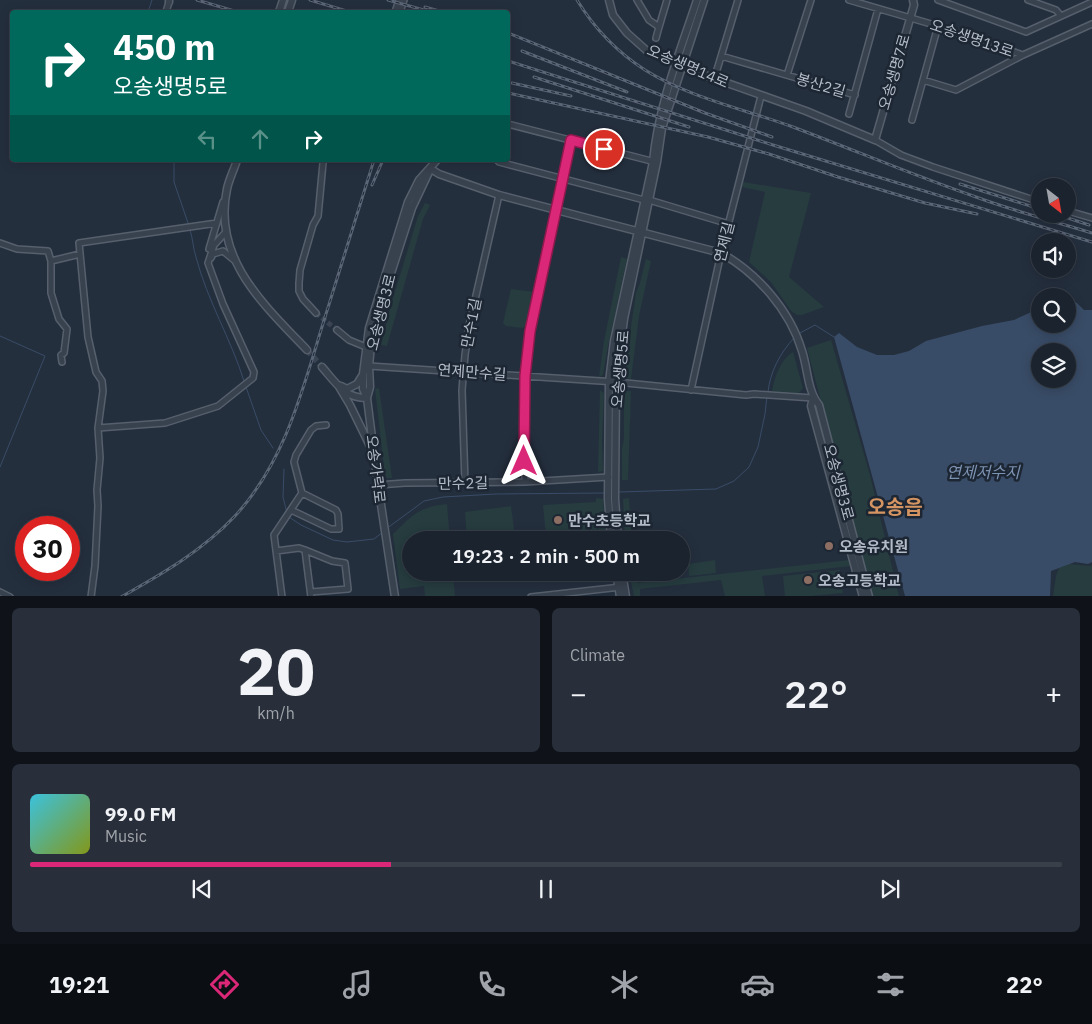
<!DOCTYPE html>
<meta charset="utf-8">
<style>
:root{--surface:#1b232e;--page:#282f3a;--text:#f1f3f6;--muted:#a0a4aa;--line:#39404a;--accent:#db2777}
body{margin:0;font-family:"IBM Plex Sans","Noto Sans KR",sans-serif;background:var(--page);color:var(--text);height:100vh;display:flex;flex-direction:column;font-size:19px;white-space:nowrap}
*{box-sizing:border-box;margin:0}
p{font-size:16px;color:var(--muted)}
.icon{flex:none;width:28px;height:28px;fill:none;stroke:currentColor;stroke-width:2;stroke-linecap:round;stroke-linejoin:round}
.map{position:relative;height:596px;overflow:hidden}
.panel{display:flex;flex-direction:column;gap:12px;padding:12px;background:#0f1319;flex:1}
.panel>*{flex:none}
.hud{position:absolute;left:10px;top:10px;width:500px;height:152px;border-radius:5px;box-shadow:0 2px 12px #0003,0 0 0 1px var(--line);background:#00695c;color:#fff;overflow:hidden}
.needle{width:32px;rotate:149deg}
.tools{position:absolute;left:1031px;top:178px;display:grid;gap:10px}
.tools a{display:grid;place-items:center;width:45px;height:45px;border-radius:50%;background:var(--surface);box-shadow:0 2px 12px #0003,0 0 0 1px var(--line);font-size:25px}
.speed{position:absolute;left:15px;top:516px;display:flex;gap:10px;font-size:25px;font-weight:700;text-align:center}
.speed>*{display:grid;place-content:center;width:65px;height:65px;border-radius:50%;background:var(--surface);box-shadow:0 2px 12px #0003,0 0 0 1px var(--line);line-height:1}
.speed .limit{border:8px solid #d22;background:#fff;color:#111}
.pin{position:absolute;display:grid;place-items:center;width:42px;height:42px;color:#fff;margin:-21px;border:2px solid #fff;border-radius:50%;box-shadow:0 1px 5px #0007}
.me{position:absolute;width:55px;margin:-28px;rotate:0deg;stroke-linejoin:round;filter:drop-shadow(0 0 4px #0008)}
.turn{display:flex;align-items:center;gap:18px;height:105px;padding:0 20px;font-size:22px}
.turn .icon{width:65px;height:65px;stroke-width:2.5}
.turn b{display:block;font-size:35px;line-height:42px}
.lanes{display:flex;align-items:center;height:48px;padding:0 20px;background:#0003;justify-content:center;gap:25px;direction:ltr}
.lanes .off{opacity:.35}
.big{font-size:38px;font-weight:600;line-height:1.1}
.panel .card{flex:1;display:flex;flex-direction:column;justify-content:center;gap:8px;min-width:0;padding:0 18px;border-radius:8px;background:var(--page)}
.panel .dial{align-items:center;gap:0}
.dial b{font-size:65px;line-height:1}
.song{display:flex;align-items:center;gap:15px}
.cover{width:60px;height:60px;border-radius:8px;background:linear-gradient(135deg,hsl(190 70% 55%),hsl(70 70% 35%))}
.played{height:5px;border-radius:2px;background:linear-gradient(90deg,var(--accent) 35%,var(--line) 35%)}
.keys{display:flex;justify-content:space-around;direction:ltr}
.heat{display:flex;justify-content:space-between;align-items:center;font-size:28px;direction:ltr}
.panel .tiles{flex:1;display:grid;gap:12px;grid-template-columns:1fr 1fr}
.card:last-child{grid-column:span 2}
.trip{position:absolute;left:402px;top:531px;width:288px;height:50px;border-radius:25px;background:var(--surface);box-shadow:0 2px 12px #0003,0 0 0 1px var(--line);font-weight:600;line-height:50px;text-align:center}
.menu{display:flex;height:80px;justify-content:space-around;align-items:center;background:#0b0e12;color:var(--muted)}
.menu .icon{width:35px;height:35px}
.menu .on{color:var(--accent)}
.menu b{font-size:22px;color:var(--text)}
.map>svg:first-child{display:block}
.green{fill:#263c3f}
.water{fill:#394c67;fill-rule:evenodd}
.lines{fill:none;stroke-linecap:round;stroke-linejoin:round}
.stream{stroke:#394c67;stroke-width:1}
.minor-tunnel{stroke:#3a4453;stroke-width:5;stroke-dasharray:5 2.5;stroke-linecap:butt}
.tertiary-tunnel{stroke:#3a4453;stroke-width:6;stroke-dasharray:6 3;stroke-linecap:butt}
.minor-casing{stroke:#565f6c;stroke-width:8}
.tertiary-casing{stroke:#565f6c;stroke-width:9}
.minor{stroke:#38414e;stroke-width:5}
.tertiary{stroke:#38414e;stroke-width:6}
.rail-casing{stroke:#5a6575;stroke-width:3}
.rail{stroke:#1d2633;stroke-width:1;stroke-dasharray:4;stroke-linecap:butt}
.route-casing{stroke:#8e194d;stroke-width:12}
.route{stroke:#db2777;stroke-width:9}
.education-dot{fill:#8d6e63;stroke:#1d2633;stroke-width:2}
.labels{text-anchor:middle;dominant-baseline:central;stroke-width:5;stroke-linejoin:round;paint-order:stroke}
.street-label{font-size:15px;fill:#b4bcc9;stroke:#1d2633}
.poi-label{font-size:15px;font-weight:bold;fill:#b4bcc9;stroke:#1d2633;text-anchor:start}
.water-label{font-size:16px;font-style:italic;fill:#7c92b1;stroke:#1d2633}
.district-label{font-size:20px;font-weight:bold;fill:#d59563;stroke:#1d2633}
</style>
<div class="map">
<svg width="1092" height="597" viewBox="0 0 1092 597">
<rect width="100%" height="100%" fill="#242f3e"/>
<path class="green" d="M743,182L811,193L789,277L824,307L802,315H797L791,311L771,282L749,262L765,192L742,187Z
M425,203L430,205L423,219L387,346L381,345L391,305L418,216Z
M621,257L627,259L607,351L603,375L599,377L604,341Z
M646,259L651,261L639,316L631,379L626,378L624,374L636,293L640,283Z
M511,289L534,292L528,325L522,328L506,326L503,323Z
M831,340L870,475L899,596H872L807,348Z
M793,352L803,388L799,393L772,391C775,376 780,360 793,352Z
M379,388L392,478H387L385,476L375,389Z
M600,390L604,393L602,442L603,471L598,472Z
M626,391H631L628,480H622V449L624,439V393Z
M596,498L603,499L606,540H599L597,519V531L546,536L543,505L596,502Z
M629,498L632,540H625L623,499Z
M447,504L450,540H411V572L453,573L455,596H425L424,586L400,589L393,534C412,515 419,507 447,504Z
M511,506L515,537L488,540H467L465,512Z
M715,560L716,573L689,576L688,564Z
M849,560L851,566L762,576L765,596H725L721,580L640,589V596H634L629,573H636L638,583Z
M1069,564L1090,566L1092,565V596H1053L1056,576L1059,568Z
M840,570L843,593L811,596H785L783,576Z"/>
<path class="water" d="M1068,298L1077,303L1084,310H1092V562L1088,564L1075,562L1051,571L1050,596H905L834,337L839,333L857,347L877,355H894L909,351L926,341L982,326L1014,320L1040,308V324H1068ZM1040,351H1068V379H1040Z"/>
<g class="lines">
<path class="stream" d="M148,12L152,0
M174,160V182L189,226
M190,230C193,239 193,248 196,257C207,300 231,339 244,381
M798,334L815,325L834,337
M0,336L45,356L0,467
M246,387L261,430L273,448
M768,392C770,372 780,353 794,338
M284,469L283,497L287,513
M619,492L716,489L734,481L749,467L758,447L765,414L767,396
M289,517L301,525L333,540L347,542L374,539L383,532
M386,529L424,501L443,497L496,494L605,493"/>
<path class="minor-tunnel" d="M316,313L337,330"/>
<path class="tertiary-tunnel" d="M307,350L322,367"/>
<g class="minor-casing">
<path id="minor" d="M637,0L649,20L659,27L667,0
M849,0L938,26L1023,55L1092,24
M938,0L1026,32L1092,2
M1028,0L1056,10L1061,16
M166,12L169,2
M395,12L399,0
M400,12L404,0
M656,38L659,27
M721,56L855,95
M716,73L738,0
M787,75L811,0
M923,80L956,90L1023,55
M849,114L878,9
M912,120L938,26
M508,124L655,162
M875,140L901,155L933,167L1040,202
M497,160L499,162L644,200
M649,200L729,224
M1068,211L1092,218
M0,243L17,249L48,251L51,261V293L59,319L67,329L64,353L61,355L62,362
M209,249L223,202
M211,258L213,254L223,251L234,260
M51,261L80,254
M316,313L303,299L299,291V283L300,270L313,225L318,216L323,163
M337,330L349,340L366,347
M369,366L616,382L746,395L754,394L813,398
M691,390L721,253L761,96
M98,428L165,423L218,406L253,378L254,372L223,304L208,263L214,245L226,232
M525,482L524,395L530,331L571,141
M465,483L462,390L465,355L469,326L499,195
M378,485L405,483L525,482L609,477
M291,510L331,529H339L338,514L336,510L302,493
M276,551L299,548L305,550
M0,592L10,597
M311,592L348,589L345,563L332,561L305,550L311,597
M91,597L95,566L98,506L97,490L100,458L98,428L103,391L102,381L96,372L88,337L79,243L217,223
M282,597L274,535L302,493L294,462L296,455L311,430L316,426L326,425
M531,597L621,587"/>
</g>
<g class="tertiary-casing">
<path id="tertiary" d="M609,0L613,15L627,33L646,50L682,67L806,111L875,140L914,5L913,0
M169,2V0
M279,12L283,0
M288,12L292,0
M237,160C234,170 229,179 227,189C212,258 264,305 307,350
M431,169L439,174L499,195L721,253C757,273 790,310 802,351C808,369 807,390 819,405L869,597
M322,367C336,383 344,398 367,398
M338,385L350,405L371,448
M341,386L347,389L357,384L362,376
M367,398L370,387L369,366L371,345L376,320L412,208L429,172
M813,398L811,406L863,597
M611,540L608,499L609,382L614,341L653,162C658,106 680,52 697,0
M618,540L615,499L616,382L624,319L657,162L662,128L704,0
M616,572L620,597
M622,572L626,597
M395,597L378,485L367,398L363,389V374L369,328L408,202L419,180L437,160"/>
</g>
<use href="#minor" class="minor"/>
<use href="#tertiary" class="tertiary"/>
<g class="rail-casing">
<path id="rail" d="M197,0L238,12
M310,0L350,12
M388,0L431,12
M577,0C594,28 617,52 645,70C690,98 744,109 793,127C854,150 915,176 976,197C1014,211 1053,221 1092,233
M425,7L443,12
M508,33L705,113L772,137
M522,51L627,92
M508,61L773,145L1092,242
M534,77L689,127
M512,83L571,96
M508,93L708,137L769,154L838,177L925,203L977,214
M960,184L1040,209
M372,185L383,160
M1056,214L1089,225
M121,597C162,574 202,551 235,516C283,464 301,396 321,330C339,273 356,216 374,160"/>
</g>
<use href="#rail" class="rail"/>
</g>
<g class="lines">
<g class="route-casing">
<path id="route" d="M524,461L525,376L530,331L571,140L604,149"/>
</g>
<use href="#route" class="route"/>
</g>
<g class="education-dot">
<circle cx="558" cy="520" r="5"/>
<circle cx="829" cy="546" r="5"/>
<circle cx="808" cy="580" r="5"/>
</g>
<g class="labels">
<g class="street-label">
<text transform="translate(972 38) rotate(19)">오송생명13로</text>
<text transform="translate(688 66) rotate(23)">오송생명14로</text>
<text transform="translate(894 72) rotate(-74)">오송생명7로</text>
<text transform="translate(821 85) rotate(16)">봉산2길</text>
<text transform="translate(724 242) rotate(-76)">연제길</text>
<text transform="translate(381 312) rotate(-76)">오송생명3로</text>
<text transform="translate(471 323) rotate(-79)">만수1길</text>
<text transform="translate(620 369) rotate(-85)">오송생명5로</text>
<text transform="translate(472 372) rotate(4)">연제만수길</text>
<text transform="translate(376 469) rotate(83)">오송가락로</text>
<text transform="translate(839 482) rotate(75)">오송생명3로</text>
<text transform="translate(463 483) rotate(-1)">만수2길</text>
</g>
<g class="poi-label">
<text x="568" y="520">만수초등학교</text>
<text x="839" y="546">오송유치원</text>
<text x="818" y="580">오송고등학교</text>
</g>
<g class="water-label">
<text x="983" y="472">연제저수지</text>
</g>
<g class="district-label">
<text x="895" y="506">오송읍</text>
</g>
</g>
</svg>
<div class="tools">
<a><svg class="needle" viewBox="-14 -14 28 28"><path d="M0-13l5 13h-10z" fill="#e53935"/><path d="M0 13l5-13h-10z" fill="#a0a4aa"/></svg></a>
<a><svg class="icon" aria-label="sound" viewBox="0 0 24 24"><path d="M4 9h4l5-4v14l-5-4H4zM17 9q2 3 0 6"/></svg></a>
<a><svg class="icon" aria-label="search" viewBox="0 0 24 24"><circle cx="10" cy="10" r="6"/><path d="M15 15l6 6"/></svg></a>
<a><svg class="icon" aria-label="layers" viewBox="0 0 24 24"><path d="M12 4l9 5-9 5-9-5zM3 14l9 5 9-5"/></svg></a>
</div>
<div class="speed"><div class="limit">30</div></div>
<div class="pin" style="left:604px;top:149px;background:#d93025"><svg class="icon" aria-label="arrive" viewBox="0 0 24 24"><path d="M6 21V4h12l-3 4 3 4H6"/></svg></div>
<svg class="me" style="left:524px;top:461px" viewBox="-20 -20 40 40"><path d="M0-17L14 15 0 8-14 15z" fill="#db2777" stroke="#fff" stroke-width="4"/></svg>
<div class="trip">19:23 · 2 min · 500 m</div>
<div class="hud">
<div class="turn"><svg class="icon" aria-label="right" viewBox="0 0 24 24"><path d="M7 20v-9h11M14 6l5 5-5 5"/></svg><div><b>450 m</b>오송생명5로</div></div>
<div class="lanes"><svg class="icon off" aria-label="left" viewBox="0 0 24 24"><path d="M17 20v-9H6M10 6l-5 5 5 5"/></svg><svg class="icon off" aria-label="ahead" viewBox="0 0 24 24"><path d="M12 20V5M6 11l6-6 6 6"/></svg><svg class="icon" aria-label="right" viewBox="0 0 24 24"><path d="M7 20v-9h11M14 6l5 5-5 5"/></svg></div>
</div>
</div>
<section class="panel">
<div class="tiles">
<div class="card dial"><b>20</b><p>km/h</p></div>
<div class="card"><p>Climate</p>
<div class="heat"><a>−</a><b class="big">22°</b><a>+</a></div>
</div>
<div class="card">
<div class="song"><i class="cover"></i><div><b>99.0 FM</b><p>Music</p></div></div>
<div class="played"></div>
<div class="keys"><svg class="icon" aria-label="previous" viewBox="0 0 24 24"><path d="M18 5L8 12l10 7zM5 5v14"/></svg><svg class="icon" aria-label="pause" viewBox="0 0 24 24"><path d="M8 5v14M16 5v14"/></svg><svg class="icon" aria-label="next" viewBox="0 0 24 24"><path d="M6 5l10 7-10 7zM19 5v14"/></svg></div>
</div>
</div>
</section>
<nav class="menu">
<b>19:21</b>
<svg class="icon on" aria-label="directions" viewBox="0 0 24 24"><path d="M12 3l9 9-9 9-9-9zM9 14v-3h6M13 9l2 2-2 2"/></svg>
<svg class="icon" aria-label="music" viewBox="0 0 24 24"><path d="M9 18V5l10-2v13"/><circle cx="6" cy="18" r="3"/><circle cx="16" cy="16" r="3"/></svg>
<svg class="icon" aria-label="phone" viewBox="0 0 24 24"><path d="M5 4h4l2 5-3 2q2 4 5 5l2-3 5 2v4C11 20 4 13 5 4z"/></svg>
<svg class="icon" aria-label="climate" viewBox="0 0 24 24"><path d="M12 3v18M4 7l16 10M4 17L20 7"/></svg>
<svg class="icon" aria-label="car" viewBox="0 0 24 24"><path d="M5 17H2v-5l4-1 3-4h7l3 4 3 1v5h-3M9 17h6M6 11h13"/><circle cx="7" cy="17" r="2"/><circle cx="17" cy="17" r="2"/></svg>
<svg class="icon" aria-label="filters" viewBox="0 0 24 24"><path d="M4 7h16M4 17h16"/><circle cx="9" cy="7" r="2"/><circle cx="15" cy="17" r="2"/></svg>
<b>22°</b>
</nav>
